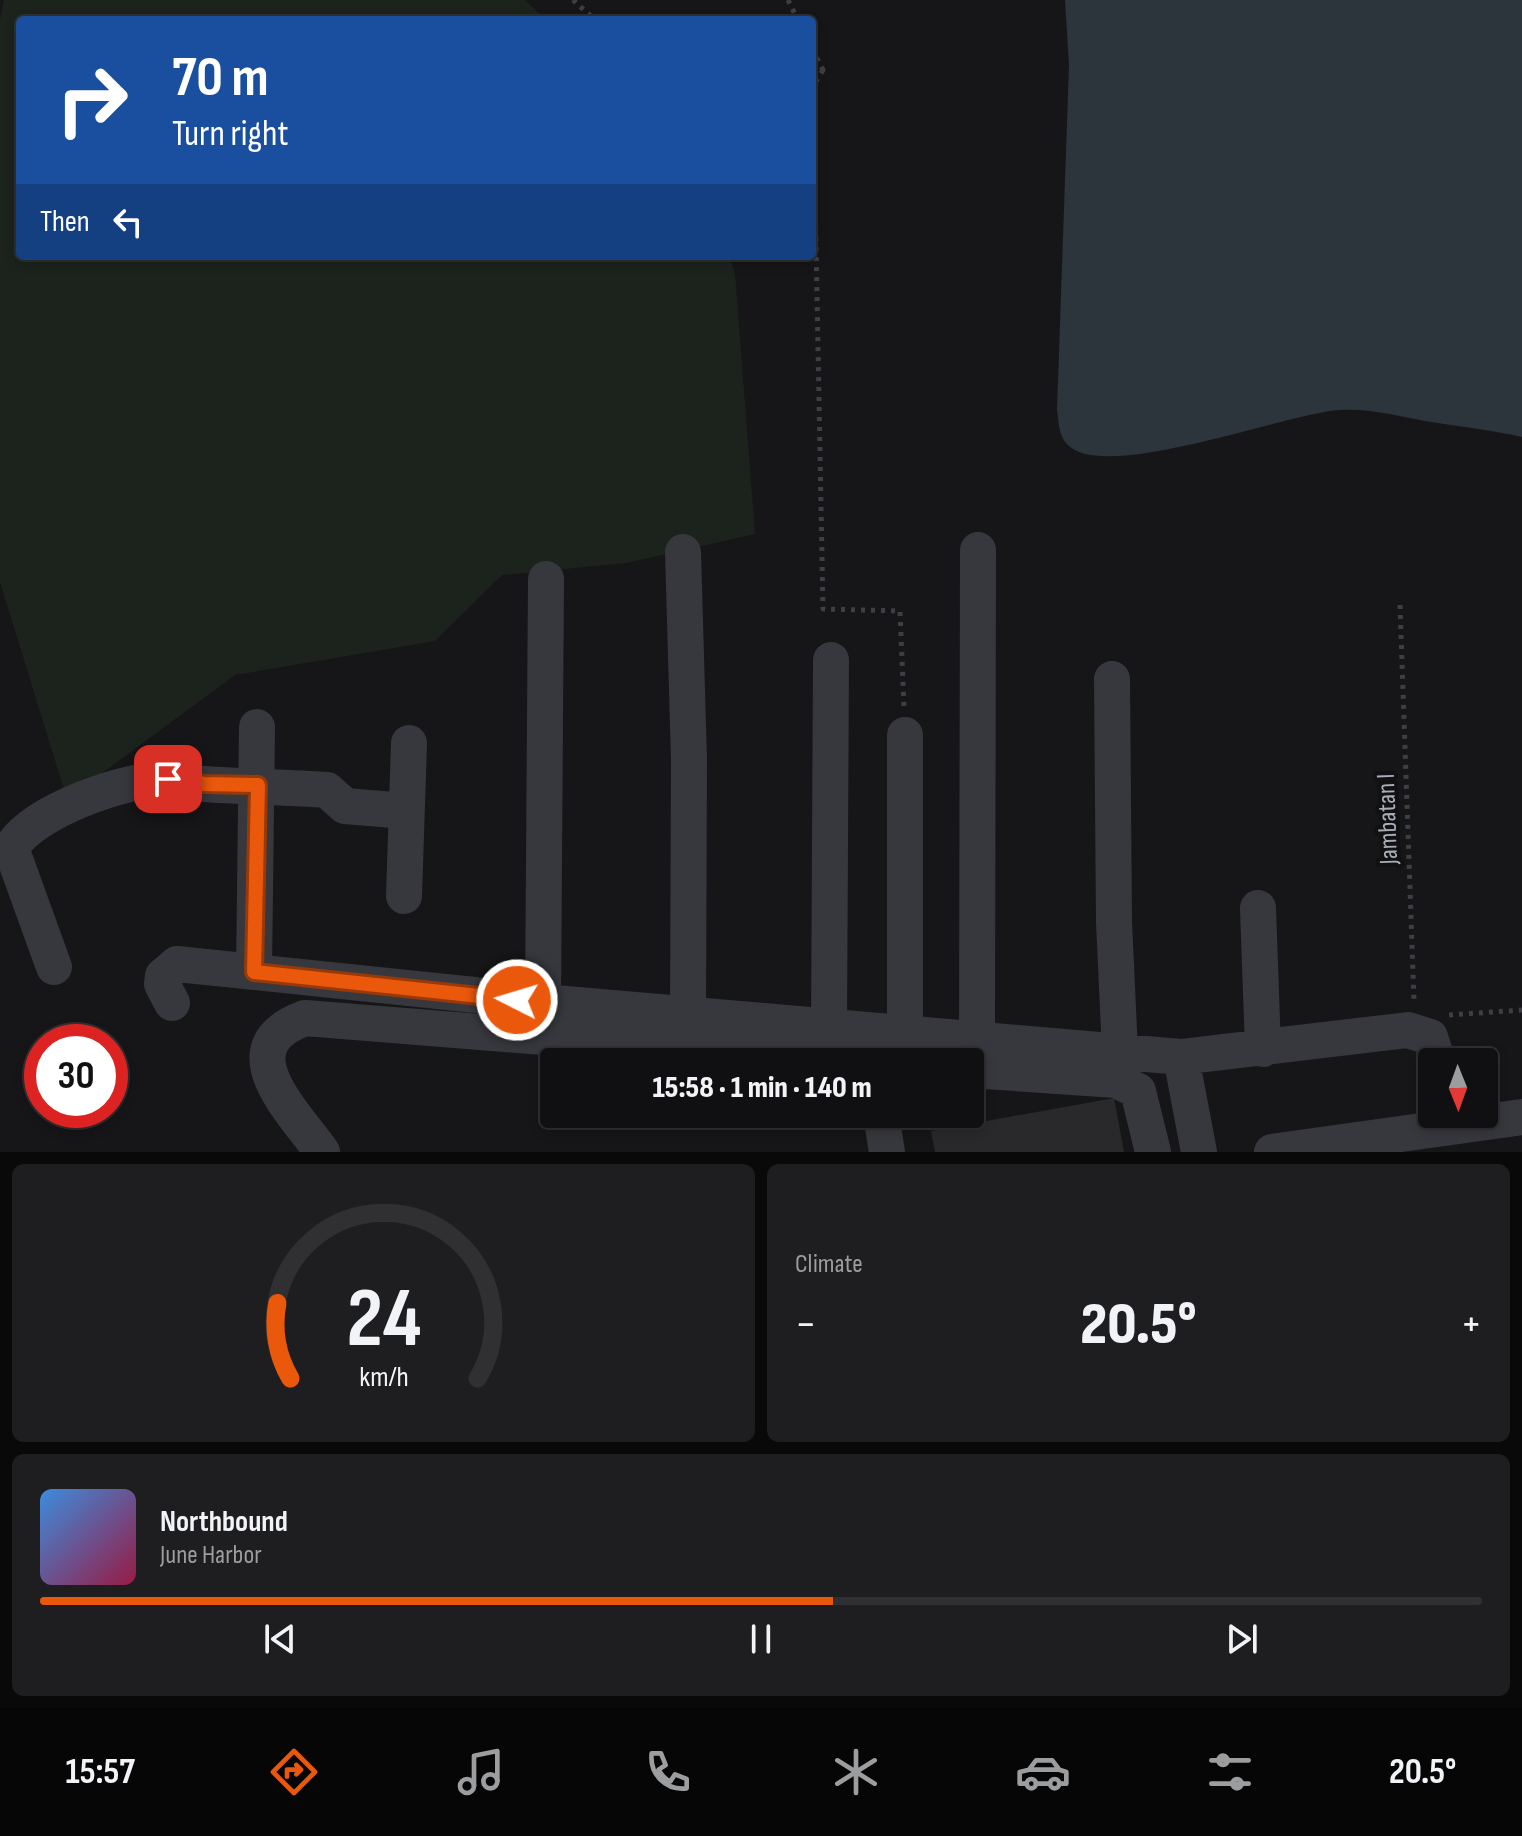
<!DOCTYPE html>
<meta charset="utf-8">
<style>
:root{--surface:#101012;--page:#1e1e20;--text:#f1f3f6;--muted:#9c9d9f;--line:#303032;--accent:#ea580c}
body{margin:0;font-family:"Sofia Sans Condensed",sans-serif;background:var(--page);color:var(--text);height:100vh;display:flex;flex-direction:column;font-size:30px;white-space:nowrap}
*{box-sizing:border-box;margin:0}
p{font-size:26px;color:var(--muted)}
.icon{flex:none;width:44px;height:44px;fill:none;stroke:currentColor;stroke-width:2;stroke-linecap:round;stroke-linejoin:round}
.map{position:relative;height:1152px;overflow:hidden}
.sheet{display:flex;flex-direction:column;gap:12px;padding:12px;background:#09090a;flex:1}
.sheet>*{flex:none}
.banner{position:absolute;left:16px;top:16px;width:800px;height:244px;border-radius:8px;box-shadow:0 4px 12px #0003,0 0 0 2px var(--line);background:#1a4fa0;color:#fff;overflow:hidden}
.needle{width:52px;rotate:179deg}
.controls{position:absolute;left:1418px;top:1048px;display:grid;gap:16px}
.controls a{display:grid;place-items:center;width:80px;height:80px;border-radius:8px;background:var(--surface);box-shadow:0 4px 12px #0003,0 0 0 2px var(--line);font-size:40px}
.speed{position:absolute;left:24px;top:1024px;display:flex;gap:16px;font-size:40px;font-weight:700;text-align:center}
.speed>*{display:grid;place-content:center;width:104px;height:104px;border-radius:50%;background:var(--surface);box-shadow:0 4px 12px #0003,0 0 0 2px var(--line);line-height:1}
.speed .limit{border:12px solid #d22;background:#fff;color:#111}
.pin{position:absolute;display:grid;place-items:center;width:68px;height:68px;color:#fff;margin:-34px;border-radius:16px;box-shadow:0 4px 12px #0006}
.me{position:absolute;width:88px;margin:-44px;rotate:275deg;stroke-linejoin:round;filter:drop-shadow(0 0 6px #0008)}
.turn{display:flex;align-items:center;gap:28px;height:168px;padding:0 24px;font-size:36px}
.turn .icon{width:104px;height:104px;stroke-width:2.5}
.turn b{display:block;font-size:56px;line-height:68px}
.then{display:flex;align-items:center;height:76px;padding:0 24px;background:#0003;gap:16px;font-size:30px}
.big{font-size:60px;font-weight:800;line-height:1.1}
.sheet .tile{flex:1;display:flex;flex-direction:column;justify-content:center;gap:12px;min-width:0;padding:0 28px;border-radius:12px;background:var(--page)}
.sheet .dial{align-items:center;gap:0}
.dial svg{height:208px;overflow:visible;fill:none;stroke:var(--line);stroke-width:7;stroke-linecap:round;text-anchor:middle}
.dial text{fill:var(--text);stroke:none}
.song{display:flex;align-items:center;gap:24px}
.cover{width:96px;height:96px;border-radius:12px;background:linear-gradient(135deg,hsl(210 70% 55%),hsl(340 70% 35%))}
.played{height:8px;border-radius:4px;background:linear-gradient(90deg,var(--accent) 55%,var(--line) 55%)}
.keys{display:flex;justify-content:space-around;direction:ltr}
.heat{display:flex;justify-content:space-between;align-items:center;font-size:44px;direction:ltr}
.sheet .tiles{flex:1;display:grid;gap:12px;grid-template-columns:1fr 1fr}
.tile:last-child{grid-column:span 2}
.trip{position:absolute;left:540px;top:1048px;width:444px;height:80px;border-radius:8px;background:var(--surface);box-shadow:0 4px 12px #0003,0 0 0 2px var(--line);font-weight:800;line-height:80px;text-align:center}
.tabs{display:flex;height:128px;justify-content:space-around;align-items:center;background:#060607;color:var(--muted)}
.tabs .icon{width:56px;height:56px}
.tabs .current{color:var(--accent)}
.tabs b{font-size:36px;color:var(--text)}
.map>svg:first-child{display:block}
.green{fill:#1c231d}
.water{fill:#2c353c}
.building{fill:#29292c}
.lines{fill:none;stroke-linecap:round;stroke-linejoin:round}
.path{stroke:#3d3f44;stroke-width:5;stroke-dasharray:4 6;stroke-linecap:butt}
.minor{stroke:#37383d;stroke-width:36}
.route-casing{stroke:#983908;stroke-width:20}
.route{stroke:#ea580c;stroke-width:14}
.labels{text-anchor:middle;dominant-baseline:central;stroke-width:8;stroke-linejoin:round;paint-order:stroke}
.street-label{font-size:26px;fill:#a8adb8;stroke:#111113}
</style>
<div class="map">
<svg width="1522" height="1152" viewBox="0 0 1522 1152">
<rect width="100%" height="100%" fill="#161618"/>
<path class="green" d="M4,0H525L546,20H20V256H729L735,274L755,534L626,563L502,575L435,641L235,675L67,799L0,582V20Z"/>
<path class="water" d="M1065,0H1522V437C1492,430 1462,427 1431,422C1402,417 1371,408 1340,410C1287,413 1102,484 1067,444C1058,435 1059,422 1057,410L1069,65Z"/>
<path class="building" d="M1114,1098L1124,1152H935L931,1131Z"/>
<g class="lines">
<path class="path" d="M573,0L595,20
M788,0L798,20
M812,49L823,70L812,71
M823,70L813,86L823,609L900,611L904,706
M1400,605L1414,1002
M1449,1015L1522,1010"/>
<path class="minor" d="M683,552L689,760L688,1015
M1112,679L1114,922L1120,1052
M404,896L409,743
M1258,908L1263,1049
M54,967L11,848C33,811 126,778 169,779C181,779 193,783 205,784C246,787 287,787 327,790L345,806L406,811
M254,972L257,727
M543,1002L546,579
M172,1003L162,984L163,976L177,964L543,1002L1181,1057L1408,1030L1430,1037L1438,1062
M829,1028L831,660
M905,1035V735
M977,1041L978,550
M1181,1057L1199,1152
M970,1070L1116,1080L1138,1091L1153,1152
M881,1114L887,1152
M322,1152C293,1111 225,1047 305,1018L855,1062
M1272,1152L1522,1117"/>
</g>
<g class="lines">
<g class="route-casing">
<path id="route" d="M168,779L205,784L258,785L254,972L517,1000"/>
</g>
<use href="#route" class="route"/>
</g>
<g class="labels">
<g class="street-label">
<text transform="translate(1388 819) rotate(-92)">Jambatan I</text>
</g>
</g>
</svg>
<div class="controls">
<a><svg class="needle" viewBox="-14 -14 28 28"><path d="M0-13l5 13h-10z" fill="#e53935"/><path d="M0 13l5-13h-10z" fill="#9c9d9f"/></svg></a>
</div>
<div class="speed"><div class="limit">30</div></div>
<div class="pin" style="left:168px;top:779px;background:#d93025"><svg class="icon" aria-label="arrive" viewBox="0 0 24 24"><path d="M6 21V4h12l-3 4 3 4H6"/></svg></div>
<svg class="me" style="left:517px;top:1000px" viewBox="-20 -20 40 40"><circle r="17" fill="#ea580c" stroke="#fff" stroke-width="3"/><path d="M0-11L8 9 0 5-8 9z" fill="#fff"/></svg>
<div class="trip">15:58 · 1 min · 140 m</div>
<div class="banner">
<div class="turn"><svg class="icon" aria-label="right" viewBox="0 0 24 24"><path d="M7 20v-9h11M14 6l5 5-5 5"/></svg><div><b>70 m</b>Turn right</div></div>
<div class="then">Then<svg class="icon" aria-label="left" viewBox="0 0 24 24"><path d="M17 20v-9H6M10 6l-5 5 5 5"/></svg></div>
</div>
</div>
<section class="sheet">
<div class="tiles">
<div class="tile dial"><svg viewBox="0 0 100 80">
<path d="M14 69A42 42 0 1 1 86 69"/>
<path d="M14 69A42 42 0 0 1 9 40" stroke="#ea580c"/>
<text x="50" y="56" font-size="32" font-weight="700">24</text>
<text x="50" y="72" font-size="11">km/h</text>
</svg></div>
<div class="tile"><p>Climate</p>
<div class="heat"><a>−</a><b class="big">20.5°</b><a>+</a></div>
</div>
<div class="tile">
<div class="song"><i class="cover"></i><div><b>Northbound</b><p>June Harbor</p></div></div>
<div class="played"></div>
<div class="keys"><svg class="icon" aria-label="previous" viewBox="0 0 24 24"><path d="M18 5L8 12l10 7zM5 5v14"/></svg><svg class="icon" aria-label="pause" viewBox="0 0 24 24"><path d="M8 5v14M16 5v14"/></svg><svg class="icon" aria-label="next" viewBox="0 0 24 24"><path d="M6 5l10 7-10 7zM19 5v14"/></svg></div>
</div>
</div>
</section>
<nav class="tabs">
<b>15:57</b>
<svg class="icon current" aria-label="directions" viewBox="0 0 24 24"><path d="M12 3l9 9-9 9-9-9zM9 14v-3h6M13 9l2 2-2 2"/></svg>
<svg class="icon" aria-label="music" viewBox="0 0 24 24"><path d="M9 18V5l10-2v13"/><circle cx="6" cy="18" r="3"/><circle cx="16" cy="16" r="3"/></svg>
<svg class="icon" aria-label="phone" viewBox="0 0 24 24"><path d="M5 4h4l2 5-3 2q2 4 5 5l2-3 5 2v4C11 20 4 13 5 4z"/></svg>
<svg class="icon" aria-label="climate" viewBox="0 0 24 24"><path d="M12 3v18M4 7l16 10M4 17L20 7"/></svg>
<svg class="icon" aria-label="car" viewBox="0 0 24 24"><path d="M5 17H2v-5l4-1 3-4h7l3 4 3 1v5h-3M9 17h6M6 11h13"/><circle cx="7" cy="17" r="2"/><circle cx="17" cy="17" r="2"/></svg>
<svg class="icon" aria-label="filters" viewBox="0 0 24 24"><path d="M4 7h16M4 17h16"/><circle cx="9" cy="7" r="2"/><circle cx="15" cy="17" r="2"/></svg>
<b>20.5°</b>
</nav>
